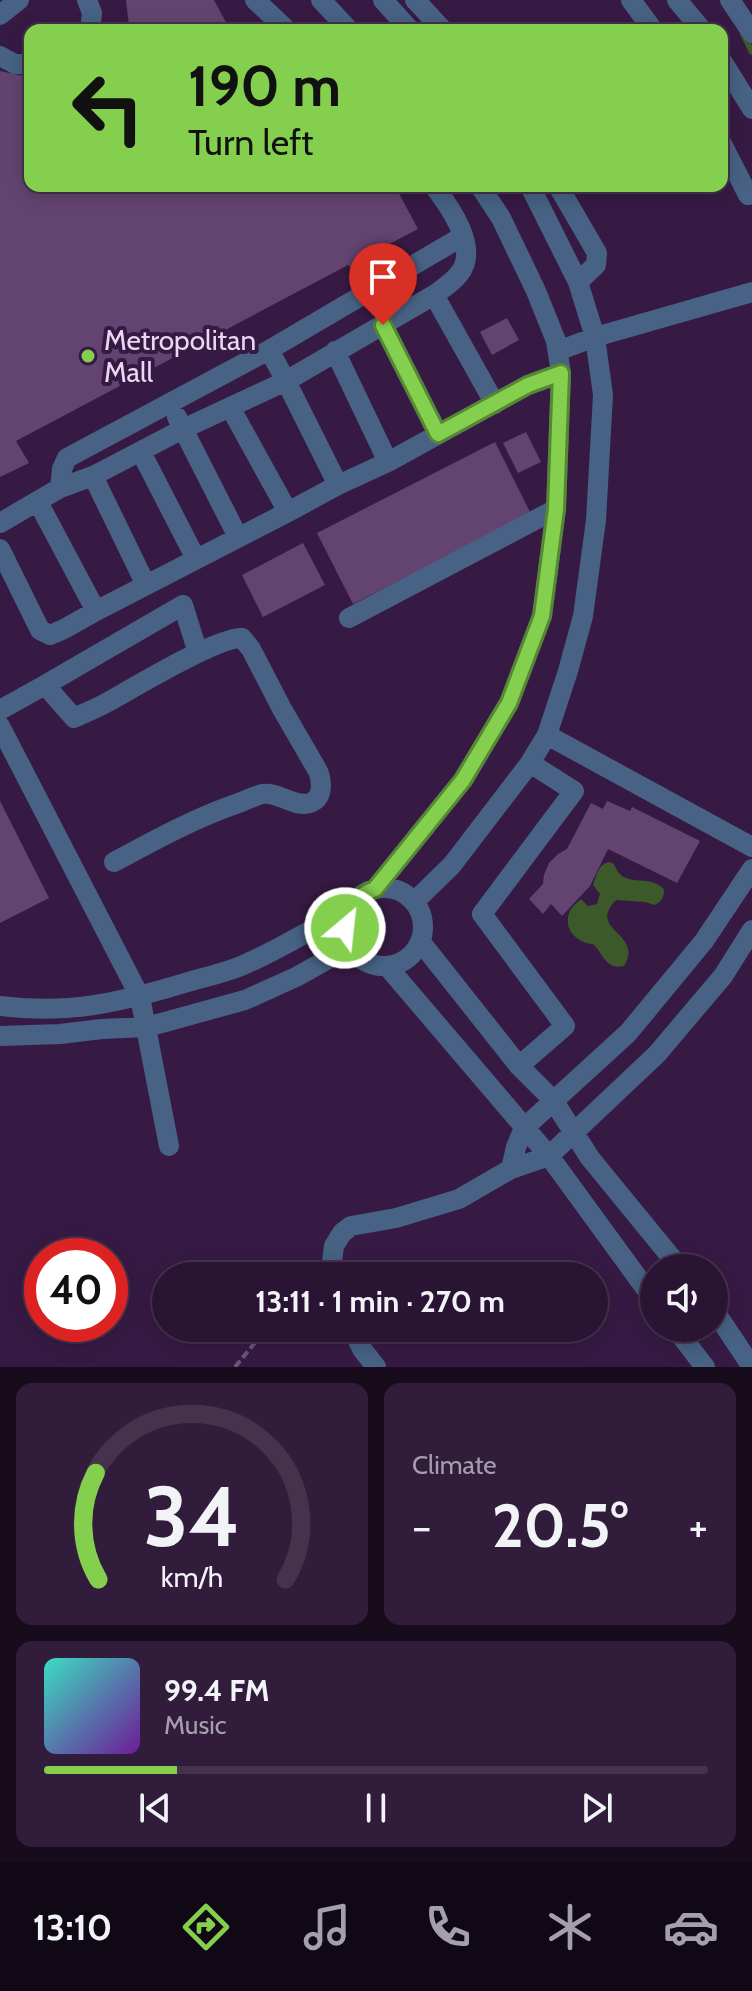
<!DOCTYPE html>
<meta charset="utf-8">
<style>
:root{--surface:#291433;--page:#311d3b;--text:#f1f3f6;--muted:#a59eac;--line:#45334e;--accent:#84d04e}
body{margin:0;font-family:Cabin,sans-serif;background:var(--page);color:var(--text);height:100vh;display:flex;flex-direction:column;font-size:30px;white-space:nowrap}
*{box-sizing:border-box;margin:0}
p{font-size:26px;color:var(--muted)}
.icon{flex:none;width:44px;height:44px;fill:none;stroke:currentColor;stroke-width:2;stroke-linecap:round;stroke-linejoin:round}
.map{position:relative;height:1367px;overflow:hidden}
.side{display:flex;flex-direction:column;gap:16px;padding:16px;background:#170b1c;flex:1}
.side>*{flex:none}
.banner{position:absolute;left:24px;top:24px;width:704px;height:168px;border-radius:16px;box-shadow:0 4px 20px #0003,0 0 0 2px var(--line);background:#84d04e;color:#111;overflow:hidden}
.buttons{position:absolute;left:640px;top:1254px;display:grid;gap:16px}
.buttons a{display:grid;place-items:center;width:88px;height:88px;border-radius:50%;background:var(--surface);box-shadow:0 4px 20px #0003,0 0 0 2px var(--line);font-size:40px}
.speed{position:absolute;left:24px;top:1238px;display:flex;gap:16px;font-size:40px;font-weight:700;text-align:center}
.speed>*{display:grid;place-content:center;width:104px;height:104px;border-radius:50%;background:var(--surface);box-shadow:0 4px 20px #0003,0 0 0 2px var(--line);line-height:1}
.speed .limit{border:12px solid #d22;background:#fff;color:#111}
.pin{position:absolute;display:grid;place-items:center;width:68px;height:68px;color:#fff;margin:-82px -34px;border-radius:50% 50% 50% 0;rotate:-45deg;box-shadow:0 0 8px #0007}
.pin .icon{rotate:45deg}
.me{position:absolute;width:88px;margin:-44px;rotate:28deg;stroke-linejoin:round;filter:drop-shadow(0 0 6px #0008)}
.turn{display:flex;align-items:center;gap:28px;height:168px;padding:0 32px;font-size:36px}
.turn .icon{width:104px;height:104px;stroke-width:2.5}
.turn b{display:block;font-size:56px;line-height:68px}
.big{font-size:60px;font-weight:700;line-height:1.1}
.side .tile{flex:1;display:flex;flex-direction:column;justify-content:center;gap:12px;min-width:0;padding:0 28px;border-radius:16px;background:var(--page)}
.side .dial{align-items:center;gap:0}
.dial svg{height:208px;overflow:visible;fill:none;stroke:var(--line);stroke-width:7;stroke-linecap:round;text-anchor:middle}
.dial text{fill:var(--text);stroke:none}
.song{display:flex;align-items:center;gap:24px}
.cover{width:96px;height:96px;border-radius:12px;background:linear-gradient(135deg,hsl(170 70% 55%),hsl(280 70% 35%))}
.played{height:8px;border-radius:4px;background:linear-gradient(90deg,var(--accent) 20%,var(--line) 20%)}
.keys{display:flex;justify-content:space-around;direction:ltr}
.heat{display:flex;justify-content:space-between;align-items:center;font-size:44px;direction:ltr}
.side .tiles{flex:1;display:grid;gap:16px;grid-template-columns:1fr 1fr}
.tile:last-child{grid-column:span 2}
.trip{position:absolute;left:152px;top:1262px;width:456px;height:80px;border-radius:40px;background:var(--surface);box-shadow:0 4px 20px #0003,0 0 0 2px var(--line);font-weight:700;line-height:80px;text-align:center}
.menu{display:flex;height:128px;justify-content:space-around;align-items:center;background:#100814;color:var(--muted)}
.menu .icon{width:56px;height:56px}
.menu .selected{color:var(--accent)}
.menu b{font-size:36px;color:var(--text)}
.map>svg:first-child{display:block}
.water{fill:#3c5929}
.lines{fill:none;stroke-linecap:round;stroke-linejoin:round}
.stream{stroke:#3c5929;stroke-width:6}
.building{fill:#634471}
.path{stroke:#6f557a;stroke-width:4;stroke-dasharray:8 4;stroke-linecap:butt}
.minor{stroke:#476284;stroke-width:20}
.route-casing{stroke:#568733;stroke-width:20}
.route{stroke:#84d04e;stroke-width:14}
.poi-dot{fill:#84d04e;stroke:#371a44;stroke-width:3}
.labels{text-anchor:middle;dominant-baseline:central;stroke-width:8;stroke-linejoin:round;paint-order:stroke}
.poi-label{font-size:28px;fill:#ead8f3;stroke:#371a44;text-anchor:start}
</style>
<div class="map">
<svg width="752" height="1367" viewBox="0 0 752 1367">
<rect width="100%" height="100%" fill="#371a44"/>
<path class="water" d="M609,862L614,864C624,891 647,872 664,889C664,898 662,901 655,905L645,902L616,900C586,931 645,933 624,966C605,970 604,954 593,944C576,943 561,927 571,909C573,906 579,901 581,899L588,906L597,904L600,894L593,885C597,876 597,865 609,862Z"/>
<g class="lines">
<path class="stream" d="M743,34L752,52"/>
</g>
<path class="building" d="M126,0H214L230,30H120L129,26Z
M0,71L24,76L30,73V186H395L418,229L374,252L379,261L355,272L348,265L16,441L29,463L0,477Z
M507,318L519,340L492,355L480,332Z
M526,432L541,462L518,473L503,443Z
M495,442L531,514L353,604L317,533Z
M303,543L325,585L263,617L242,575Z
M0,801L49,898L0,923Z
M607,801L630,811L632,807L700,841L677,883L608,849L590,886L562,916L551,904L543,914L529,899L543,884L544,875L549,863L558,854L567,849L591,803L603,809Z"/>
<g class="lines">
<path class="path" d="M235,1367L267,1328"/>
<path class="minor" d="M87,0L92,13L90,30
M255,0L287,30
M321,0L349,30
M383,0L410,30
M415,0L443,30
M631,0L653,30
M677,0L702,30
M730,0L752,33
M0,15L19,0
M0,56L15,64H30
M722,61L752,109
M722,144L748,195
M558,186L597,253L596,265L578,282
M434,295L495,404
M383,325L438,434
M269,350L463,236
M335,351L388,462
M558,351L595,337L752,292
M230,407L288,512
M177,417L238,537
M141,452L196,559
M93,476L146,585
M60,488L62,469L67,458L269,350L286,381L338,485
M38,502L96,611
M0,523L60,488L93,476L183,429L286,381L434,295C442,289 452,283 459,274C480,249 450,207 434,186
M0,549L40,630L50,635L64,629L96,611L288,512L338,485L388,462L528,385L561,373
M349,618L556,509
M45,685L183,605L198,653
M0,710L45,685L74,718C85,713 97,708 108,702C135,687 217,637 242,638L251,649L282,709L318,771C322,781 324,798 310,803C294,808 278,791 262,794C252,797 242,802 233,805C191,820 153,841 114,862
M0,726L140,997L169,1146
M547,735L752,847
M345 927a39 39 0 1 1 78 0a39 39 0 1 1-78 0Z
M375,889L463,780L509,703L542,616L556,509L561,373L556,341L536,291L501,218L480,186
M414,902L452,865L530,763L547,735L568,671L583,616L596,520L603,395L595,337L578,282L530,186
M420,941L519,1066L553,1100L590,1158L680,1268
M387,966L549,1156L654,1300
M0,1006C69,1015 122,1002 188,982C205,977 224,973 241,966C279,950 314,928 350,908
M0,1036L60,1034L102,1029L147,1027L245,1000L296,977L350,947
M519,1066L565,1026L482,914L574,791L530,763
M511,1169L516,1147L524,1128L628,1033L704,941L752,869
M333,1276L331,1270L334,1246L342,1233L351,1226L396,1218L459,1199L511,1169L549,1156L657,1054L723,976L752,930
M714,1310L752,1367
M352,1328L362,1349L376,1367
M675,1328L705,1367"/>
</g>
<g class="lines">
<g class="route-casing">
<path id="route" d="M345,928C347,908 356,896 375,889L463,780L509,703L542,616L556,509L561,373L528,385L438,434L383,325"/>
</g>
<use href="#route" class="route"/>
</g>
<circle class="poi-dot" cx="88" cy="356" r="8"/>
<g class="labels">
<g class="poi-label">
<text x="104" y="340">Metropolitan<tspan x="104" dy="32">Mall</tspan></text>
</g>
</g>
</svg>
<div class="buttons">
<a><svg class="icon" aria-label="sound" viewBox="0 0 24 24"><path d="M4 9h4l5-4v14l-5-4H4zM17 9q2 3 0 6"/></svg></a>
</div>
<div class="speed"><div class="limit">40</div></div>
<div class="pin" style="left:383px;top:325px;background:#d93025"><svg class="icon" aria-label="arrive" viewBox="0 0 24 24"><path d="M6 21V4h12l-3 4 3 4H6"/></svg></div>
<svg class="me" style="left:345px;top:928px" viewBox="-20 -20 40 40"><circle r="17" fill="#84d04e" stroke="#fff" stroke-width="3"/><path d="M0-11L8 9 0 5-8 9z" fill="#fff"/></svg>
<div class="trip">13:11 · 1 min · 270 m</div>
<div class="banner">
<div class="turn"><svg class="icon" aria-label="left" viewBox="0 0 24 24"><path d="M17 20v-9H6M10 6l-5 5 5 5"/></svg><div><b>190 m</b>Turn left</div></div>
</div>
</div>
<section class="side">
<div class="tiles">
<div class="tile dial"><svg viewBox="0 0 100 80">
<path d="M14 69A42 42 0 1 1 86 69"/>
<path d="M14 69A42 42 0 0 1 13 28" stroke="#84d04e"/>
<text x="50" y="56" font-size="32" font-weight="700">34</text>
<text x="50" y="72" font-size="11">km/h</text>
</svg></div>
<div class="tile"><p>Climate</p>
<div class="heat"><a>−</a><b class="big">20.5°</b><a>+</a></div>
</div>
<div class="tile">
<div class="song"><i class="cover"></i><div><b>99.4 FM</b><p>Music</p></div></div>
<div class="played"></div>
<div class="keys"><svg class="icon" aria-label="previous" viewBox="0 0 24 24"><path d="M18 5L8 12l10 7zM5 5v14"/></svg><svg class="icon" aria-label="pause" viewBox="0 0 24 24"><path d="M8 5v14M16 5v14"/></svg><svg class="icon" aria-label="next" viewBox="0 0 24 24"><path d="M6 5l10 7-10 7zM19 5v14"/></svg></div>
</div>
</div>
</section>
<nav class="menu">
<b>13:10</b>
<svg class="icon selected" aria-label="directions" viewBox="0 0 24 24"><path d="M12 3l9 9-9 9-9-9zM9 14v-3h6M13 9l2 2-2 2"/></svg>
<svg class="icon" aria-label="music" viewBox="0 0 24 24"><path d="M9 18V5l10-2v13"/><circle cx="6" cy="18" r="3"/><circle cx="16" cy="16" r="3"/></svg>
<svg class="icon" aria-label="phone" viewBox="0 0 24 24"><path d="M5 4h4l2 5-3 2q2 4 5 5l2-3 5 2v4C11 20 4 13 5 4z"/></svg>
<svg class="icon" aria-label="climate" viewBox="0 0 24 24"><path d="M12 3v18M4 7l16 10M4 17L20 7"/></svg>
<svg class="icon" aria-label="car" viewBox="0 0 24 24"><path d="M5 17H2v-5l4-1 3-4h7l3 4 3 1v5h-3M9 17h6M6 11h13"/><circle cx="7" cy="17" r="2"/><circle cx="17" cy="17" r="2"/></svg>
</nav>
